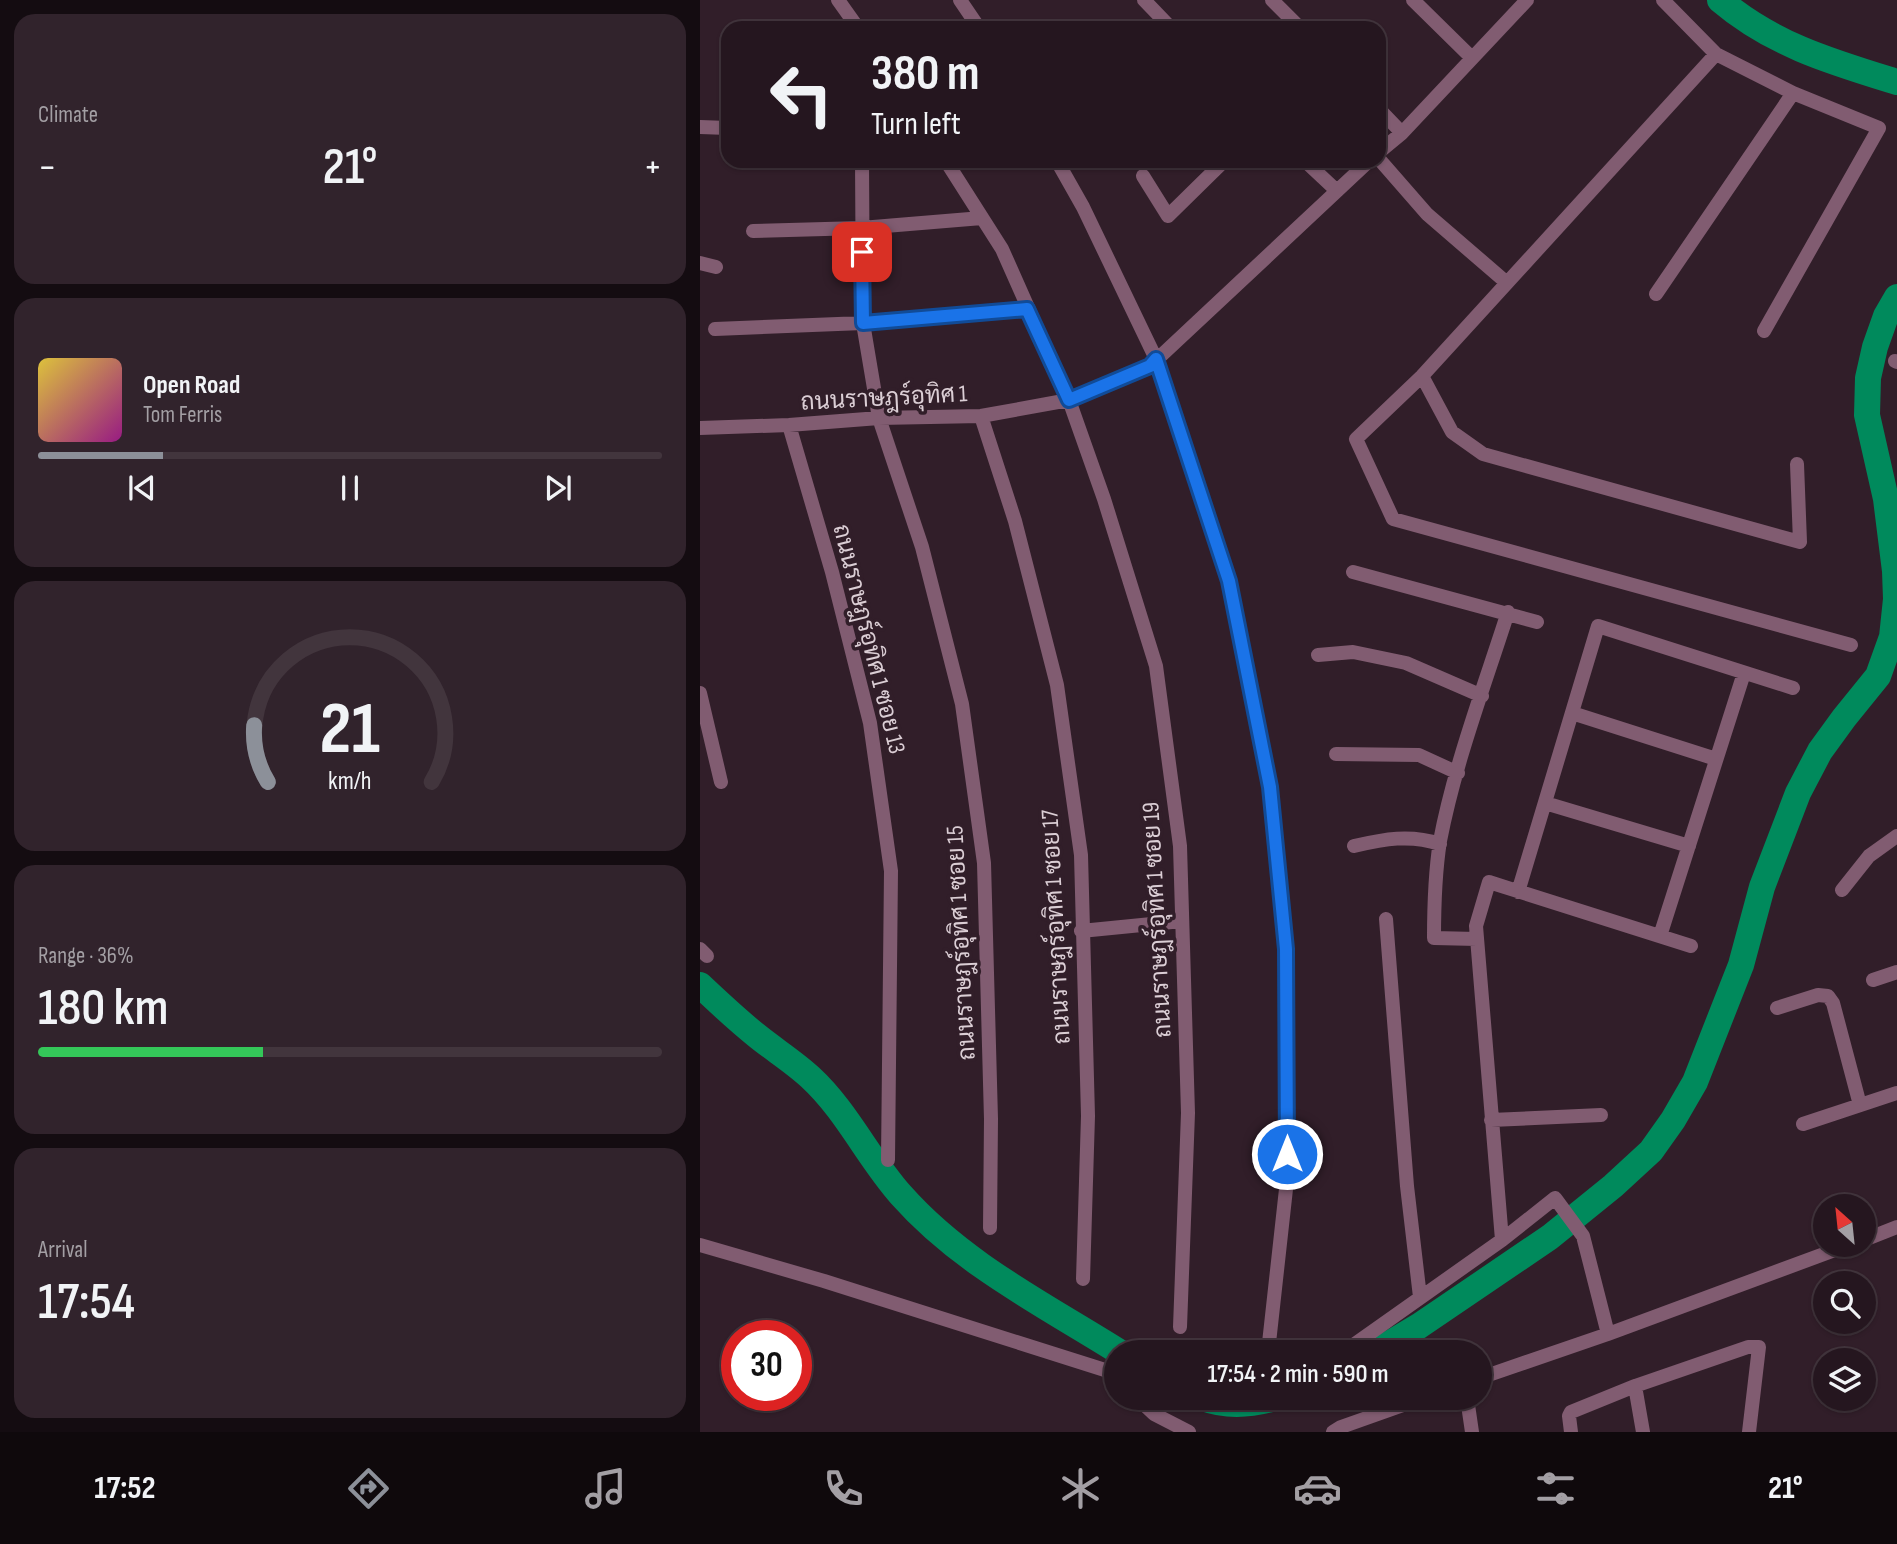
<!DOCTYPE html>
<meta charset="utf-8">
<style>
:root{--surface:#25161f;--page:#31232c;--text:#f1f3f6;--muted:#a39fa4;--line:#42353d;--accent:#8c9099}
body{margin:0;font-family:"Sofia Sans Condensed",Sarabun,sans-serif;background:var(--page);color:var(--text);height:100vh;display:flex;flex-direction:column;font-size:26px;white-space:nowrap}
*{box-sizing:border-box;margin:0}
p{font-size:23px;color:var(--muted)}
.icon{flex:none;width:38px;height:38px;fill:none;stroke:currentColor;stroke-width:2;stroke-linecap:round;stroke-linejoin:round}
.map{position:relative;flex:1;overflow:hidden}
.sheet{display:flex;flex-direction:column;gap:14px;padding:14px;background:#140c11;width:700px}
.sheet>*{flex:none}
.hud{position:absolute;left:21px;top:21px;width:665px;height:147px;border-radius:21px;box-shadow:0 2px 5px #0004,0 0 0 2px var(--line);background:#25161f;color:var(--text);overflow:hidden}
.needle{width:46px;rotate:333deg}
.controls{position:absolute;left:1113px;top:1194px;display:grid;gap:14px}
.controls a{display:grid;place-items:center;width:63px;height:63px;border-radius:50%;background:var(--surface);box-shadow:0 2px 5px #0004,0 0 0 2px var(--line);font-size:35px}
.speed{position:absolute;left:21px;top:1320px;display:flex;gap:14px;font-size:35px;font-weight:700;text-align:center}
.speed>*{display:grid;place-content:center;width:91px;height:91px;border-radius:50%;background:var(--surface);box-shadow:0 2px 5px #0004,0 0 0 2px var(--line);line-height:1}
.speed .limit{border:10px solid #d22;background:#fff;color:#111}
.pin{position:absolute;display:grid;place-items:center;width:60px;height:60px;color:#fff;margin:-30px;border-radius:14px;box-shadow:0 4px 10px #0006}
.me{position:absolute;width:77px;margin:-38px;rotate:0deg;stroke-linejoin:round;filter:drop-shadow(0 0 5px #0008)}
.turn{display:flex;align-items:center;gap:24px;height:147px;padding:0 35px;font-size:32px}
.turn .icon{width:91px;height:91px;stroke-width:2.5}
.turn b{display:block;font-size:49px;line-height:60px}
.big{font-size:52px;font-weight:600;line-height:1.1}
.sheet .tile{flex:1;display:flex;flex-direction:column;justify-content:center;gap:10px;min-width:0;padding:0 24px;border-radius:21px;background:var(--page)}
.sheet .dial{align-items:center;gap:0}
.dial svg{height:182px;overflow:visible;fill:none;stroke:var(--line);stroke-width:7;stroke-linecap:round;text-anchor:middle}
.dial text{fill:var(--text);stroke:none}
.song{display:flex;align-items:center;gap:21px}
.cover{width:84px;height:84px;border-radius:10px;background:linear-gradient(135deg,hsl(50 70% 55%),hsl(310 70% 35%))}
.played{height:7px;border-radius:4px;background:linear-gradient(90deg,var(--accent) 20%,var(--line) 20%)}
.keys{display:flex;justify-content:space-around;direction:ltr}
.heat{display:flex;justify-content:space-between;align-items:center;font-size:38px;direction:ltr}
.charge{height:10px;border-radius:5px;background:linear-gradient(90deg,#34c759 36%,var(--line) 0)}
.trip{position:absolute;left:404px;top:1340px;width:388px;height:70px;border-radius:35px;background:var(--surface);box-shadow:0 2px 5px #0004,0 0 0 2px var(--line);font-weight:600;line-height:70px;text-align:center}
.dock{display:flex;height:112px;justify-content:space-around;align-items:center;background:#0f090c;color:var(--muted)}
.dock .icon{width:49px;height:49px}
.dock .on{color:var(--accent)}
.dock b{font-size:32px;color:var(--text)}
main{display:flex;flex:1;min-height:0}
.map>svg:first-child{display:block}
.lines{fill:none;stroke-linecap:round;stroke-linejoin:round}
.river{stroke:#008a5c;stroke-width:26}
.minor{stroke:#815c71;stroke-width:14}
.route-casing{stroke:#114b97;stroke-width:18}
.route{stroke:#1a73e8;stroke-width:12}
.labels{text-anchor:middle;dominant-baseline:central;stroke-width:7;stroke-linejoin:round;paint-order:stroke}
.street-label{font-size:24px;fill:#dbced5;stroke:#311e29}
</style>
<main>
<section class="sheet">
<div class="tile"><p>Climate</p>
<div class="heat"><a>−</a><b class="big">21°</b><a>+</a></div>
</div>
<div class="tile">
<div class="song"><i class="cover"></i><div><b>Open Road</b><p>Tom Ferris</p></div></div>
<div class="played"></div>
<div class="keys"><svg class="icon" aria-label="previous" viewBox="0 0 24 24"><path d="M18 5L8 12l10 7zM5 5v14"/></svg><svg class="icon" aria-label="pause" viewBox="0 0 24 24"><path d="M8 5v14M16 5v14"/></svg><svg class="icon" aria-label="next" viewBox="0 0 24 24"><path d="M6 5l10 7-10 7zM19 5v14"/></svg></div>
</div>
<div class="tile dial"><svg viewBox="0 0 100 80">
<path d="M14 69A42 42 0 1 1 86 69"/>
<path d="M14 69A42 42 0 0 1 8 44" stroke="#8c9099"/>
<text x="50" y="56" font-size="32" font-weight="700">21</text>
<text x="50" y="72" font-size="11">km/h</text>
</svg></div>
<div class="tile"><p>Range · 36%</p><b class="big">180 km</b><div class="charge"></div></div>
<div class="tile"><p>Arrival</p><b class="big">17:54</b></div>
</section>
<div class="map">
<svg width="1197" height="1432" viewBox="0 0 1197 1432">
<rect width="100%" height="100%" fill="#311e29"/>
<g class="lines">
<path class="river" d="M1020,0C1073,45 1132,62 1197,82
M0,985C18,1002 36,1019 56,1035C73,1049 94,1062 110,1077C147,1111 168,1158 201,1195C262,1264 345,1305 421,1353
M674,1353L719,1326L850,1237L913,1186L951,1151L973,1120L995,1082L1041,965L1062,887L1098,793L1120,751L1144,718L1178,676L1192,637L1196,599L1195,571L1186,499L1167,415L1168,378L1175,347L1186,316L1197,297
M503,1398C527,1407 551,1405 575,1398"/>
<path class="minor" d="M138,0L158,28
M260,0L279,28
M444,0L471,28
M572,0L600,28
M713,0L772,58
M963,0L1016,54L1093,93L1179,128L1064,331
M1016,54L722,376L656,439L693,519L1151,645
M679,109L702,133
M0,127L28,128
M679,152L702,133L827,0
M679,159L727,214L807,283
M162,161L163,323L179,418L222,547L262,704L284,863L291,1119L290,1228
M246,161L302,249L369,400L404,499L456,666L480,846L488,1113L480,1327
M357,161L383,207L456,359L529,581L570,787L586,949L587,1180L569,1343L575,1353
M605,161L637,191
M443,176L468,216L524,161
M53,231L161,228L282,218
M0,263L16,267
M956,294L1093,93
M15,329L163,323L327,309
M1195,361L1197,362
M722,376L752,432L783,454L1100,542L1097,464
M281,416L315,521L357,685L381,855L388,1116L383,1279
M89,425L132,572L170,723L191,871L188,1160
M0,428L89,425L179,418L281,416L369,400L450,366L669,161
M653,572L837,622
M618,655L653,652L706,663L782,696
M0,693L21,782
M872,713L1016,759
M636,754L719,755L758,773
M845,803L989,846
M654,846C684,839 710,834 740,844
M1142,890L1169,856L1197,836
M818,892L898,626L1093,688
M686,919L707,1186L720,1297
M381,931L482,921
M960,936L1044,673
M777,939L734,938C734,906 735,873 740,841C755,763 784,687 808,612
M0,949L7,956
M1173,980L1197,972
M1077,1008L1118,995L1128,996L1133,1003L1160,1105
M791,1120L901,1115
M1103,1124L1197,1093
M802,1240L776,926L789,882L991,946
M1164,1240L1197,1227
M0,1245L124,1281L408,1371L416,1379
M639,1353L645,1351L802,1240L855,1198L883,1236L908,1334
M780,1378L908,1334L1151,1244
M935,1386L943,1432
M437,1398L454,1414L489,1432
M767,1398L772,1432
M633,1432L641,1427L723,1398
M871,1432L869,1416L871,1412L935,1386L1048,1347H1059L1049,1432"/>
</g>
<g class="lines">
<g class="route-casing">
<path id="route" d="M162,252L163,323L327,309L369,400L450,366L456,359L529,581L570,787L586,949L587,1154"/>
</g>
<use href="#route" class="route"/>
</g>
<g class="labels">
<g class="street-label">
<text transform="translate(184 398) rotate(-3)">ถนนราษฎร์อุทิศ 1</text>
<text transform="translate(169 639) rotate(76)">ถนนราษฎร์อุทิศ 1 ซอย 13</text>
<text transform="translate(457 920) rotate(-93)">ถนนราษฎร์อุทิศ 1 ซอย 19</text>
<text transform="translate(356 927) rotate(-93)">ถนนราษฎร์อุทิศ 1 ซอย 17</text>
<text transform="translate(261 943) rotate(-93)">ถนนราษฎร์อุทิศ 1 ซอย 15</text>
</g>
</g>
</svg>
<div class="controls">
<a><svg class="needle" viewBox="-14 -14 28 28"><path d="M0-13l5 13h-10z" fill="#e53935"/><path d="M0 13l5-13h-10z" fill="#a39fa4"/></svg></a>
<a><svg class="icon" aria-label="search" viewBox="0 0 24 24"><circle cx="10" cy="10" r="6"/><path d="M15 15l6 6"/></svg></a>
<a><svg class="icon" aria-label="layers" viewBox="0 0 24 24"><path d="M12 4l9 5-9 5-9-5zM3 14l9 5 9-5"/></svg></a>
</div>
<div class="speed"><div class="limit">30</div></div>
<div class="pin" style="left:162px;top:252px;background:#d93025"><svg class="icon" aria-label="arrive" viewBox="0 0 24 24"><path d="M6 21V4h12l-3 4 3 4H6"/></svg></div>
<svg class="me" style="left:587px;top:1154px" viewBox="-20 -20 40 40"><circle r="17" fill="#1a73e8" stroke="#fff" stroke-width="3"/><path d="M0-11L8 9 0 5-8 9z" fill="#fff"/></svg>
<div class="trip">17:54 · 2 min · 590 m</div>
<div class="hud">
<div class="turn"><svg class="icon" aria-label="left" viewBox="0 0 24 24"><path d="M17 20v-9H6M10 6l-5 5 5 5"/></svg><div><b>380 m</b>Turn left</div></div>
</div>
</div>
</main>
<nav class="dock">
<b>17:52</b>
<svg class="icon on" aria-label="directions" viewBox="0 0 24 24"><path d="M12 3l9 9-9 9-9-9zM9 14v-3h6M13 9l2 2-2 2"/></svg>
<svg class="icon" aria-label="music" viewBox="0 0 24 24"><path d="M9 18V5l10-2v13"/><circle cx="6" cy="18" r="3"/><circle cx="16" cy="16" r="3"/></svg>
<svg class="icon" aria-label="phone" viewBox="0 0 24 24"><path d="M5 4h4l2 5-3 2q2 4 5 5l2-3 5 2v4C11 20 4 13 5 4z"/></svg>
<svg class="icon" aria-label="climate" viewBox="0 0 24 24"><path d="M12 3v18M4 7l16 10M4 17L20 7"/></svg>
<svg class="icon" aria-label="car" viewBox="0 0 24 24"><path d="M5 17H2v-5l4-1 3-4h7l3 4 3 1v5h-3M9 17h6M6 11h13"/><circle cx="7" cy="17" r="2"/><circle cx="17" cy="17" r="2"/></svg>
<svg class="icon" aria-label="filters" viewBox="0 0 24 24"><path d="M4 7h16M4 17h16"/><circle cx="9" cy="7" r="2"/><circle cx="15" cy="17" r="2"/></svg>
<b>21°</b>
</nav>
